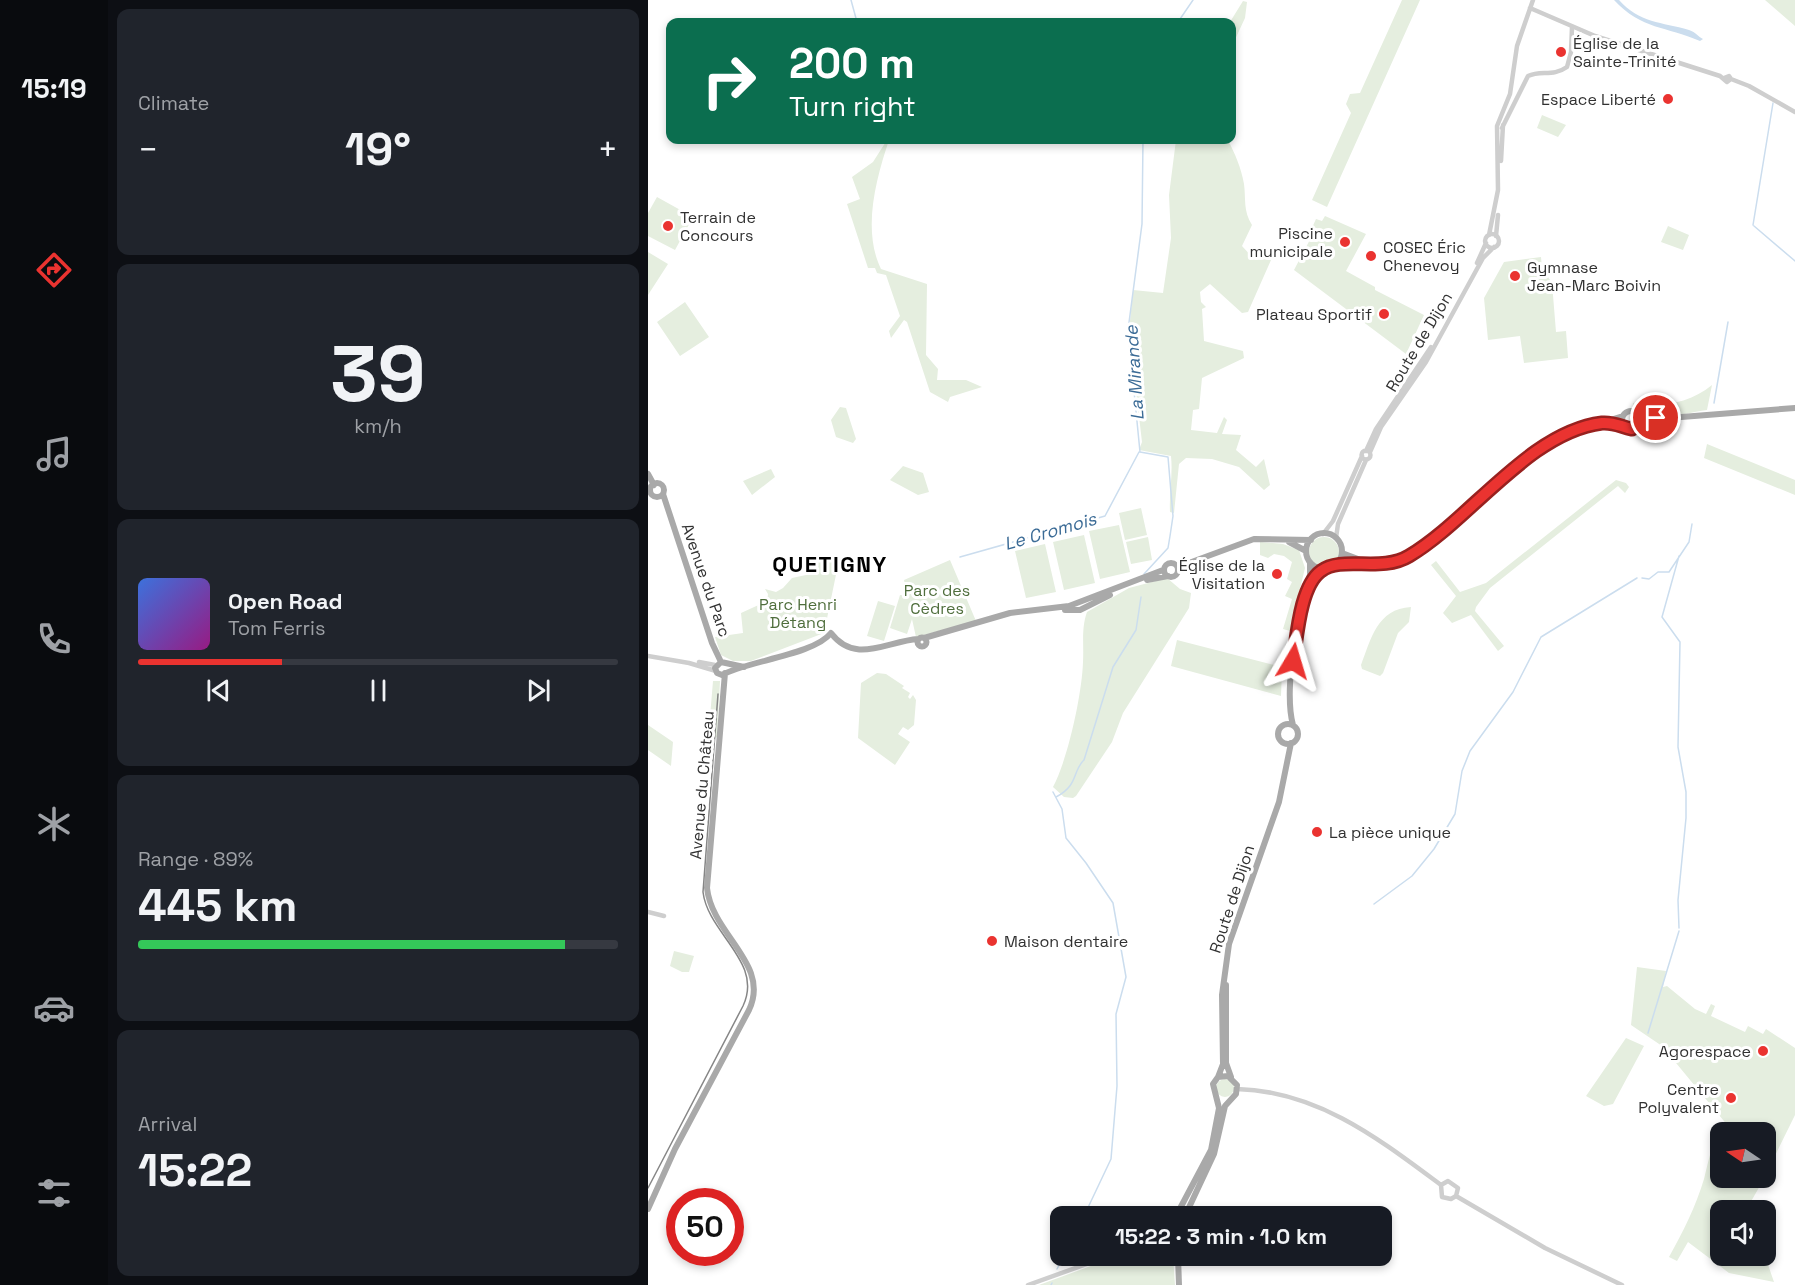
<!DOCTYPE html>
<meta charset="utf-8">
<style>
:root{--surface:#171b24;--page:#20242c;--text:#f1f3f6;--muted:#9ea1a6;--line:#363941;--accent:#ea3330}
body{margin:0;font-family:"Space Grotesk",sans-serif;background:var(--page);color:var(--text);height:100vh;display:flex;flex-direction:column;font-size:22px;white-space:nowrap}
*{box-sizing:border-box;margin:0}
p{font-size:20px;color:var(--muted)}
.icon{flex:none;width:33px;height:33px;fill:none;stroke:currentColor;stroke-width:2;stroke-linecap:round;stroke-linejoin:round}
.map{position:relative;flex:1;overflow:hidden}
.details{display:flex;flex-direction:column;gap:9px;padding:9px;background:#0d0f14;width:540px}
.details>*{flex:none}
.top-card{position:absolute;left:18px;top:18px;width:570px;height:126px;border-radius:12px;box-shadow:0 3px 9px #0003;background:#0b6e4f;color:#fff;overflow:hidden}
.needle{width:39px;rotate:283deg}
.fabs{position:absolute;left:1062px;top:1122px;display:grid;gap:12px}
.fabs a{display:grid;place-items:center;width:66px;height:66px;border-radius:12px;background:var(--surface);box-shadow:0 3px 9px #0003;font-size:30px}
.speed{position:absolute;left:18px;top:1188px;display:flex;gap:12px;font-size:30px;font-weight:700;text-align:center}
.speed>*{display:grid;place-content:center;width:78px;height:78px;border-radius:50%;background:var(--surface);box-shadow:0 3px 9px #0003;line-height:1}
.speed .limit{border:9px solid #d22;background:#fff;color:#111}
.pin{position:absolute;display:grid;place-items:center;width:51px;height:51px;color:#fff;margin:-26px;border:3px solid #fff;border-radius:50%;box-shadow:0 2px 6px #0007}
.me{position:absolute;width:66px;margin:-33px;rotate:7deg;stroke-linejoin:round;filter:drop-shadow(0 0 4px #0008)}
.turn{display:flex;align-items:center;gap:21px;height:126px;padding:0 24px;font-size:27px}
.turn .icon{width:78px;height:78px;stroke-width:2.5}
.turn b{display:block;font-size:42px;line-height:51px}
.big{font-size:45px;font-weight:700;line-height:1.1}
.details .widget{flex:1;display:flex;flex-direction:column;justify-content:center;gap:9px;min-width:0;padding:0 21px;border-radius:12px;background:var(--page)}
.details .dial{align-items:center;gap:0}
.dial b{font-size:78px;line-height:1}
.song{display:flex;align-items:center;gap:18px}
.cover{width:72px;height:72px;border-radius:9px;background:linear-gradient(135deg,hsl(220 70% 55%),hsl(310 70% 35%))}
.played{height:6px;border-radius:3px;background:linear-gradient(90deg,var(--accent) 30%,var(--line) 30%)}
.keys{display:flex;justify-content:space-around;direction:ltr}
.heat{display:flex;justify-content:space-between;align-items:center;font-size:33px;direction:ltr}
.charge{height:9px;border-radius:4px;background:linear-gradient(90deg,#34c759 89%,var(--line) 0)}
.trip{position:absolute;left:402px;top:1206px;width:342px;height:60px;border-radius:12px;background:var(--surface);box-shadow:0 3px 9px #0003;font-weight:700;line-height:60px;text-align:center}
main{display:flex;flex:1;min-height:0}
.tabs{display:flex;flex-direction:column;width:108px;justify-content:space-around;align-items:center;background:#090b0e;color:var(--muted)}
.tabs .icon{width:42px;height:42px}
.tabs .current{color:var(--accent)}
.tabs b{font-size:27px;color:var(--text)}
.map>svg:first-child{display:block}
.green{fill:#e5eedf}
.water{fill:#cbddee}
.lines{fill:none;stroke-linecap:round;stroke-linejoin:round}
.stream{stroke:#cbddee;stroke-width:1.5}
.minor{stroke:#cecece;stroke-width:4.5}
.major{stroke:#a9a9a9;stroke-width:6}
.tram{stroke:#868686;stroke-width:1.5}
.route-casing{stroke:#98211f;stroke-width:15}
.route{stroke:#ea3330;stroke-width:10}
.poi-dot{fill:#ea3330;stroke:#fff;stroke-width:2}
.labels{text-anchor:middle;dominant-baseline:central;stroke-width:6;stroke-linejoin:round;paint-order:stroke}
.poi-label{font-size:16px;fill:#313131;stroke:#fff;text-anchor:start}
.street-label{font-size:16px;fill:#313131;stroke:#fff}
.park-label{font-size:16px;fill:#4f6e3c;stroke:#fff}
.water-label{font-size:18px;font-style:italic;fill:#3b6b96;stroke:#fff}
.district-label{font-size:22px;font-weight:bold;letter-spacing:1.5px;fill:#000;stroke:#fff}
</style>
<main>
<nav class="tabs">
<b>15:19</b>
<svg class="icon current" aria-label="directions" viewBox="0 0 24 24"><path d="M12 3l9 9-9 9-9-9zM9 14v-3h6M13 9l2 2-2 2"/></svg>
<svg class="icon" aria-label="music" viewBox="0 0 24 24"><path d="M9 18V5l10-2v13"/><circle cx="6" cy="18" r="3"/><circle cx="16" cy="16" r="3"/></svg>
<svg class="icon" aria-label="phone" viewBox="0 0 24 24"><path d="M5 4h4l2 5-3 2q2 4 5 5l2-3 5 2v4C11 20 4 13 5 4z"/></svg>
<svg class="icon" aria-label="climate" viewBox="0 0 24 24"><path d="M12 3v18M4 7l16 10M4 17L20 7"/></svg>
<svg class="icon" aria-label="car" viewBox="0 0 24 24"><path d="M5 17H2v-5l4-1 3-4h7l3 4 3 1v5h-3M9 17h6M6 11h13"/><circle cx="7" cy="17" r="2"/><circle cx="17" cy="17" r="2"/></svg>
<svg class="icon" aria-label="filters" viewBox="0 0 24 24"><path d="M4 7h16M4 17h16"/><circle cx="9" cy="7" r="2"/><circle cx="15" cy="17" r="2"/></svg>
</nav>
<section class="details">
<div class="widget"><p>Climate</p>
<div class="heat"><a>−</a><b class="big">19°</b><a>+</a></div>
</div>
<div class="widget dial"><b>39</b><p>km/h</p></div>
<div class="widget">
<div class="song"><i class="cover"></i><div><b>Open Road</b><p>Tom Ferris</p></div></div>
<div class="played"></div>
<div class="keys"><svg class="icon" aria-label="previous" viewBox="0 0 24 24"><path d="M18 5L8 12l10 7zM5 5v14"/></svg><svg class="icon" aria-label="pause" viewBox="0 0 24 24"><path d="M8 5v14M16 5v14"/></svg><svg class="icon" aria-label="next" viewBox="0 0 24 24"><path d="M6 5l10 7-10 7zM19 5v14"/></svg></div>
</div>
<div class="widget"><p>Range · 89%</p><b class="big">445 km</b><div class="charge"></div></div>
<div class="widget"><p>Arrival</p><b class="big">15:22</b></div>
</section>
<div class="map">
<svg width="1147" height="1285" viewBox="0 0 1147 1285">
<rect width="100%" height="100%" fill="#fff"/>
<path class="green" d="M754,0H772L679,207L664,200L703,113L698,104L702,94L712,93Z
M1117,0H1147V26Z
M595,1L599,2L597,18L584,46L582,22Z
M894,115L918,125L910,137L889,128Z
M239,140H241C228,179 214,230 233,269L279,284L278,355L290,369L289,380H318L334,387L302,397L300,402L282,392L259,322L256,320L243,338L241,331L252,316L238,275L229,273L227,268H220L199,204L212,199L204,177L225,162Z
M528,140H580C587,154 593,167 596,184C598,199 595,211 604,225L594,246L606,259L627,251L600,312L594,313L562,284L552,292L553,302L558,307L554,309L556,341L595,351L596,358L554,378L551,409L545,410L543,430L569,433L576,417L579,420L574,434L593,435L588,450L608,467L616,459L622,485L616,490L591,467L564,459L538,458L531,464L526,513L522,512C521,492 525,475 523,456L491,450L494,442L481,331L485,290L515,293L523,238L521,195Z
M9,197L45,217L27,250L0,236V213Z
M677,216L718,234L698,271L727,287V290L776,315L758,354L646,270L666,232L663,230L668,219L674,221Z
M1020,226L1041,235L1035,250L1013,242Z
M0,252L20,264L0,295Z
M893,257L894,268L904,283L908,332L918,331L920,358L876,363L872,336L840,340L836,298L856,262Z
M37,302L61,337L32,356L9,322Z
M1064,385L1059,410C1038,413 1006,423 987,411L985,403C1013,407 1041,404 1064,385Z
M192,407L198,408L208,439L205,443L188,437L183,420Z
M1059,444L1147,480V495L1056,458Z
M255,466L275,473L281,492L270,495L242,480Z
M123,469L127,477L104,495L95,481Z
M968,480L978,483L981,487L977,493L970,486L842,588L828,607L827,611L856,646L850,651L823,615L804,623L795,613L808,596L783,565L788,561L812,592L838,583Z
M493,508L499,535L477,540L471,513Z
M471,525L482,572L452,579L441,531Z
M436,535L447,583L416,590L405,542Z
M661 552a15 15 0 1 1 30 0a15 15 0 1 1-30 0Z
M500,537L504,560L483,564L478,542Z
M612,542L635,544L651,550L657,568L642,631L635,629L644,599L637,596L644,582L639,579L644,562L636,556L626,554L620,558L612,555Z
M397,544L408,592L378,598L367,551Z
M175,555H180L190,565L176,633L103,661H85L73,655L67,637L95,633L93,613L119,601L120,594L117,589L128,592L135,588L144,578L158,575Z
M302,560L328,621L268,637L264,619L259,634L242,628L252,595L259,596L256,580Z
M519,578L532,589L543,593L541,608L475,713L464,742L428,796L425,798L416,797L405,787C420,759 434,694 435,662C436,644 433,629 439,612L481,588Z
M230,601L247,606L236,641L219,636Z
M763,607L761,622L750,633L735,673L732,676L714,669L713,665C723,639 729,609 763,607Z
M529,640L634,667L633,696L523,666Z
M229,673L238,674L256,686L254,688L262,693L260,697L262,699L265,695L268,700L266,725L260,730L255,727L250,734L262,742L247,765L210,738L213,683Z
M65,681H72L69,737L60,741Z
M0,725L25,742L23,766L0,750Z
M26,951L46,956L41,972H34L22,966Z
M989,967L1018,971L1015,987L1019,986L1047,1009L1058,1014L1063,1004L1067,1006L1063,1016L1097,1032L1100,1026L1115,1034L1118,1029L1147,1048V1115L1118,1174V1132H1085L1014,1046L983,1025Z
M978,1038L996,1046L965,1104L956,1106L938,1096Z
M568 1088a9 9 0 1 1 18 0a9 9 0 1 1-18 0Z
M1072,1129L1075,1132H1072V1178H1108L1113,1184L1101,1205L1104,1210H1072V1256H1118V1234L1128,1253L1118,1259L1126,1282L1081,1273L1040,1242L1029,1261L1021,1257C1035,1232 1048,1206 1056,1179C1061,1159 1063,1147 1072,1129Z
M470,1256H525L527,1285H391Z"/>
<path class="water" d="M966,0H971C991,23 1014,22 1041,30C1048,32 1050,37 1055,39L1052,41C1018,26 994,30 966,0Z"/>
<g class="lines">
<path class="stream" d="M203,0L209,22
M530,22L545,0
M495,140L494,224L480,330L492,452L520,457L525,516L522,536L520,548L496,574
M1105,225L1125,103
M1106,226L1147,261
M1066,403L1080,322
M312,557L457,516L491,452
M994,578L1001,579L1010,572H1021L1041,542L1044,524
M405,792L414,809L418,838L438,863L465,903L478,977L468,1014L469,1086L463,1159L436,1216
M408,797C431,785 424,771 436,760L465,667L488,630L493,597
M726,904L764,876L786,849L807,814L814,771L822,751L865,692L893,637L989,578
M1031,928L1030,900L1038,818V792L1030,747L1032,642L1014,617L1031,556
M1000,1033L1031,931
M409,1269L416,1256
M403,1285L404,1283"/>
<path class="minor" d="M882,8L947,36L1072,76L1079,82L1083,79
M1076,78L1081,76L1083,79L1101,86L1147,112
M854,128L880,76C893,70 905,77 919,67L923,52L924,27
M853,161L855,125
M837 241a7 7 0 1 1 14 0a7 7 0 1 1-14 0Z
M841,235L850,190L849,126L862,94L869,46L885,0
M848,236L850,215
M829,263L838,243
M713.5 455a4.5 4.5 0 1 1 9 0a4.5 4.5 0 1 1-9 0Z
M718,451L728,429L783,347
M722,452L733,427L778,362L835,258L846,247
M675,534L685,521L714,456
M688,538L690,524L718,460
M0,656L41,663L68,671
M51,662L67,665
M0,912L16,916
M589,1089C670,1091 731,1139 793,1185
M793,1185L794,1197L803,1199L808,1196
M793,1185L800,1181L810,1188L808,1196
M808,1196L897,1248L974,1285
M441,1261L452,1256
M380,1285L461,1256"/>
<path class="major" d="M974 420a9 9 0 1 1 18 0a9 9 0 1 1-18 0Z
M992,423L1008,419L1147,408
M0,474L6,485
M2 490a7 7 0 1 1 14 0a7 7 0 1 1-14 0Z
M15,494L64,643L73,662
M658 551a18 18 0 1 1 36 0a18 18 0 1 1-36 0Z
M641,542L658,551
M694,553L718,562
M516 570a7 7 0 1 1 14 0a7 7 0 1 1-14 0Z
M688,564L722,566L756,559L781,542L895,447L924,432L975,416
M530,567L606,539L663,540
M499,580L520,576
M417,610H432L462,595
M649,612L662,575V563
M269.5 642a4.5 4.5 0 1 1 9 0a4.5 4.5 0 1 1-9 0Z
M276,638L362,613L421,606L515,570
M96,667L73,662L67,668L69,673L74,675C98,661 166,655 183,633C207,665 239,641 270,639
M630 734a10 10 0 1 1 20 0a10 10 0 1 1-20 0Z
M645,725C635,690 649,596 675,569
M578,985V1063L583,1077
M570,1077L575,1064L574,995L581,944L631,802L643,743
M0,1209L27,1149L101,1010C123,964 64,935 59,888L77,673
M528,1216L563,1150L571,1108L565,1084L570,1077L580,1076L589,1085L588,1094L577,1106L566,1154L537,1216
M530,1256L531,1285"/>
<path class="tram" d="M0,1188L95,1006C116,962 60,934 55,892L70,694"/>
</g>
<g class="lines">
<g class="route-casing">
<path id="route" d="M645,661C649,637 652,586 673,571C694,555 733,573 761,556C822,520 881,432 954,423C967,422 973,427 984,429L992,423L1008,418"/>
</g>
<use href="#route" class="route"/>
</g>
<g class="poi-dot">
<circle cx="913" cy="52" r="6"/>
<circle cx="1020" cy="99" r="6"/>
<circle cx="20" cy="226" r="6"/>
<circle cx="697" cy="242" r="6"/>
<circle cx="723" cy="256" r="6"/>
<circle cx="867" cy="276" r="6"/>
<circle cx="736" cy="314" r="6"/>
<circle cx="629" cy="574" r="6"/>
<circle cx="669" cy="832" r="6"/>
<circle cx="344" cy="941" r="6"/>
<circle cx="1115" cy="1051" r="6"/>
<circle cx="1083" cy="1098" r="6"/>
</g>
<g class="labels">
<g class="poi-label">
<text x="925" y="43">Église de la<tspan x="925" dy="18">Sainte-Trinité</tspan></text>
<text x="1008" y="99" text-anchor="end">Espace Liberté</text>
<text x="32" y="217">Terrain de<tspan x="32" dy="18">Concours</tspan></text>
<text x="685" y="233" text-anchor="end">Piscine<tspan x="685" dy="18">municipale</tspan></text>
<text x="735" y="247">COSEC Éric<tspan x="735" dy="18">Chenevoy</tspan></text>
<text x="879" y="267">Gymnase<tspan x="879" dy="18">Jean-Marc Boivin</tspan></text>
<text x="724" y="314" text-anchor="end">Plateau Sportif</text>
<text x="617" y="565" text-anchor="end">Église de la<tspan x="617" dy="18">Visitation</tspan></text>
<text x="681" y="832">La pièce unique</text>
<text x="356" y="941">Maison dentaire</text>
<text x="1103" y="1051" text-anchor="end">Agorespace</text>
<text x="1071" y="1089" text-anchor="end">Centre<tspan x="1071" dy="18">Polyvalent</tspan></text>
</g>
<g class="street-label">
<text transform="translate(771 342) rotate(-59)">Route de Dijon</text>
<text transform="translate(58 580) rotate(71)">Avenue du Parc</text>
<text transform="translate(54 785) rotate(-85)">Avenue du Château</text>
<text transform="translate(584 899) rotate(-72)">Route de Dijon</text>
</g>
<g class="park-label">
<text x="289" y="590">Parc des<tspan x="289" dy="18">Cèdres</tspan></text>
<text x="150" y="604">Parc Henri<tspan x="150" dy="18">Détang</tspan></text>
</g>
<g class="water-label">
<text transform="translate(486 373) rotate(-94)">La Mirande</text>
<text transform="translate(402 531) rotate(-16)">Le Cromois</text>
</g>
<g class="district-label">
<text x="182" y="564">QUETIGNY</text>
</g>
</g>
</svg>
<div class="fabs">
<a><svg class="needle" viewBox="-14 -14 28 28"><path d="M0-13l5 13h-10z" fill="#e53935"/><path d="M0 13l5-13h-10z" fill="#9ea1a6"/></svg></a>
<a><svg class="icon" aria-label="sound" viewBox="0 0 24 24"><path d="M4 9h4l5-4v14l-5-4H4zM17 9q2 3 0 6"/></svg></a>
</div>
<div class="speed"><div class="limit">50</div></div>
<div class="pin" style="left:1008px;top:418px;background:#d93025"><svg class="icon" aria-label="arrive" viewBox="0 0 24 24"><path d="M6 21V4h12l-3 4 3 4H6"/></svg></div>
<svg class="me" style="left:645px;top:661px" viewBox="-20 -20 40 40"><path d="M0-17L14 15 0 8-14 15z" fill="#ea3330" stroke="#fff" stroke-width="4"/></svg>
<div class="trip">15:22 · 3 min · 1.0 km</div>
<div class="top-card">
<div class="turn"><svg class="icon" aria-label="right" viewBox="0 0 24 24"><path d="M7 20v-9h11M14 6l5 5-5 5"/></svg><div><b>200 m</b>Turn right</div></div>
</div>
</div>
</main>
